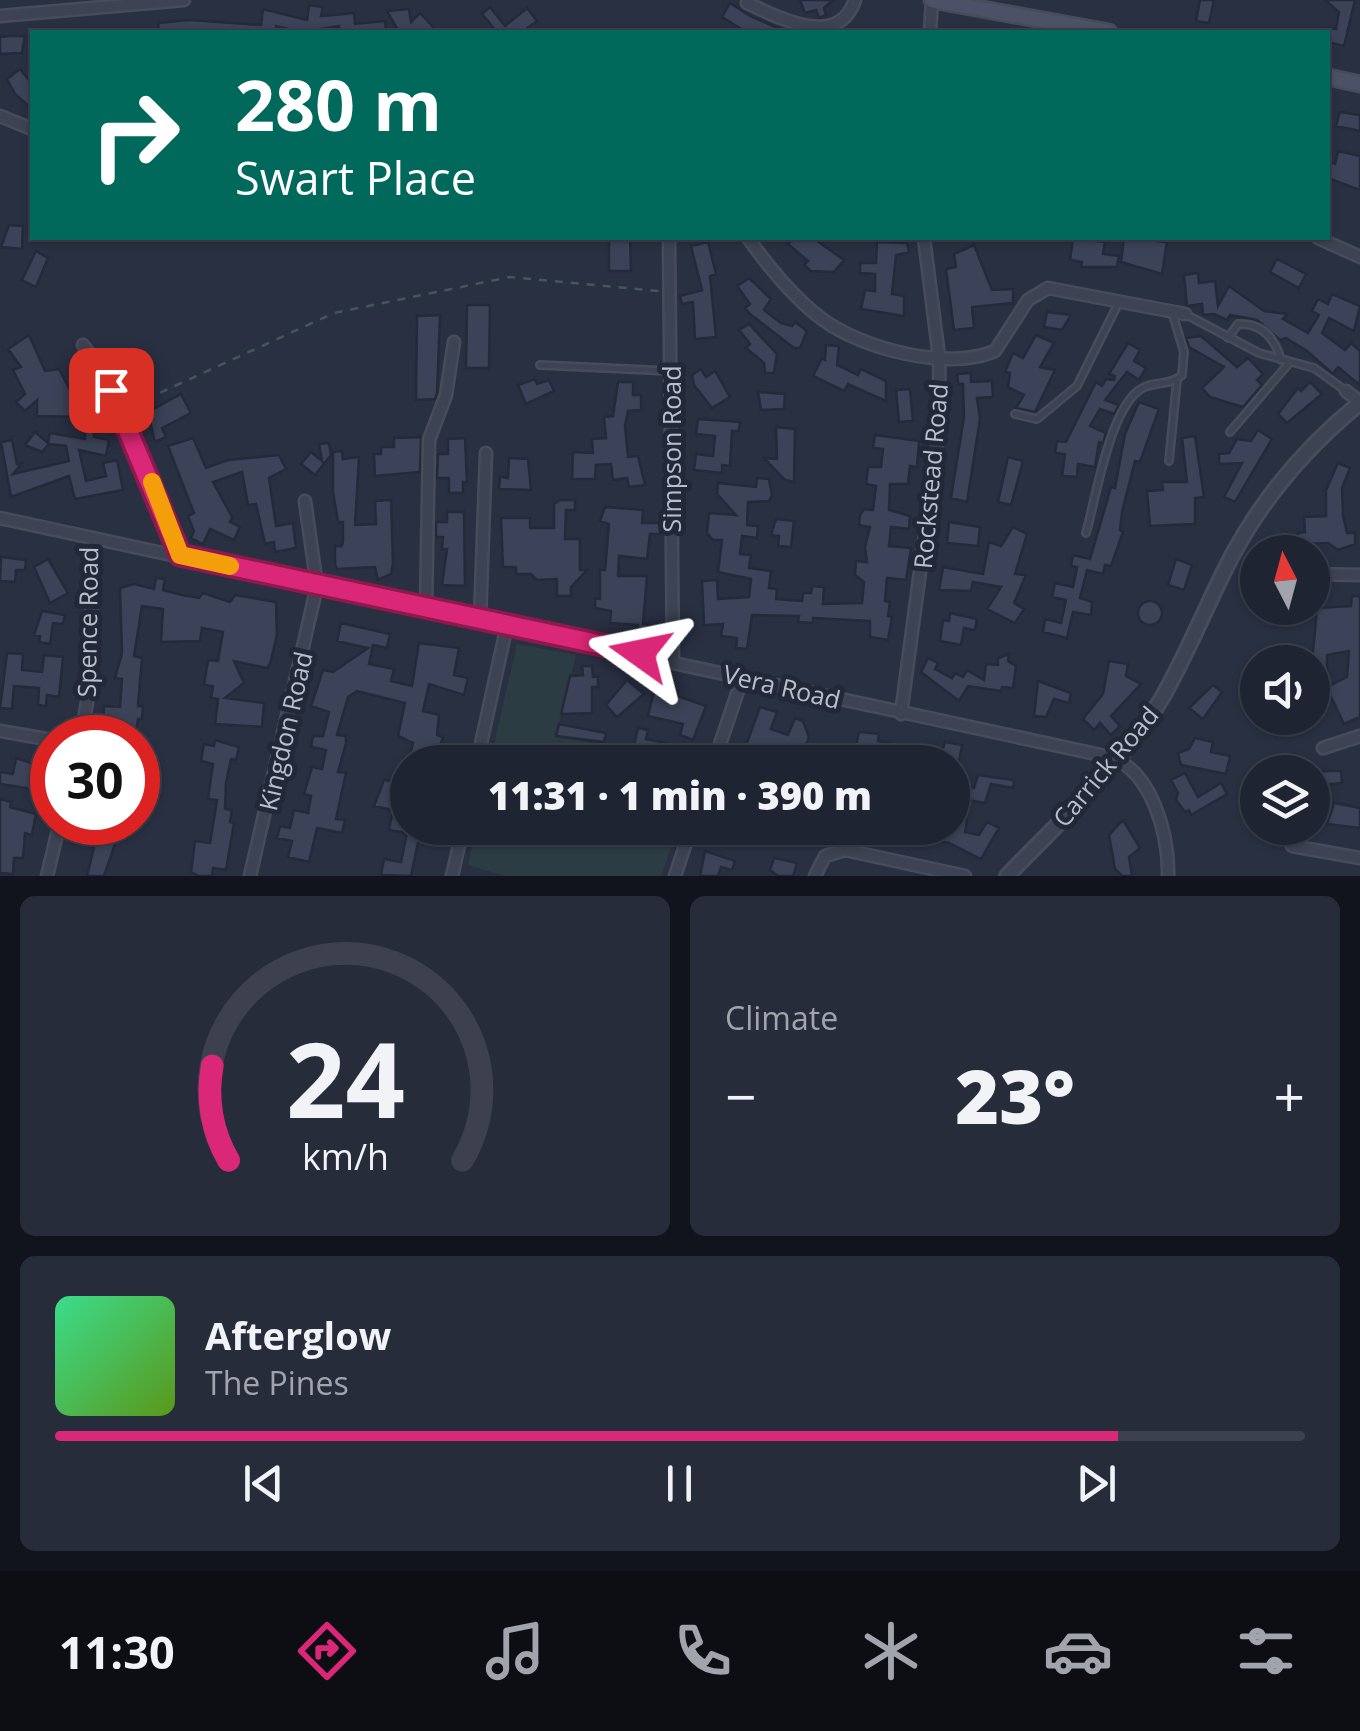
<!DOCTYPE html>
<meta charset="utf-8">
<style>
:root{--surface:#1f2432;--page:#272c3a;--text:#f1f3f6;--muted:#a1a4ac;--line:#3c414d;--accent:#db2777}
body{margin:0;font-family:"Open Sans",sans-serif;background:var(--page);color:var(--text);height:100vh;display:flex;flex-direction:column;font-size:38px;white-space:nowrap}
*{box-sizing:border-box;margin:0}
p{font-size:32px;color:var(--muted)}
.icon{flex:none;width:55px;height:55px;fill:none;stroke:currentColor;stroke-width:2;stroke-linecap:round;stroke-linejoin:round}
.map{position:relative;height:876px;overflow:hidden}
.panel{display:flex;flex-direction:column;gap:20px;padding:20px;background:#11141c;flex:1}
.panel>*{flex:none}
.guide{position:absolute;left:30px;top:30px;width:1300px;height:210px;border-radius:0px;box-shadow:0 2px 8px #0004,0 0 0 2px var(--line);background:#00695c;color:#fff;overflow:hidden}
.needle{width:65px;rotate:354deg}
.controls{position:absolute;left:1240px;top:535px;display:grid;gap:20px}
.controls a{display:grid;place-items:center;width:90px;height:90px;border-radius:50%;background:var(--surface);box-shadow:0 2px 8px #0004,0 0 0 2px var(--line);font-size:50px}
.speed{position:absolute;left:30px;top:715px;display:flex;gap:20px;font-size:50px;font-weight:700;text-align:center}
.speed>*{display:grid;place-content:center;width:130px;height:130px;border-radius:50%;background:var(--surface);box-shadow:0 2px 8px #0004,0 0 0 2px var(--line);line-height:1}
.speed .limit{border:15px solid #d22;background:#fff;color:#111}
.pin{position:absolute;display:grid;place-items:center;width:85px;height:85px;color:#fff;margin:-42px;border-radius:20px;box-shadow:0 5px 15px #0006}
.me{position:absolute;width:110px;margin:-55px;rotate:282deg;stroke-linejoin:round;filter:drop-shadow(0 0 8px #0008)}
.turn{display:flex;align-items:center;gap:35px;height:210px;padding:0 40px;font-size:45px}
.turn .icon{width:130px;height:130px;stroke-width:2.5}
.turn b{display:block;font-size:70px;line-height:85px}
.big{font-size:75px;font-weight:800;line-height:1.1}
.panel .widget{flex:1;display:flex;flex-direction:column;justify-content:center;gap:15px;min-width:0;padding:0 35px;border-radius:15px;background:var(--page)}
.panel .dial{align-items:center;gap:0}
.dial svg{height:260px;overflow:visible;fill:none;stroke:var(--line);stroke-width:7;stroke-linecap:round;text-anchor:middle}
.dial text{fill:var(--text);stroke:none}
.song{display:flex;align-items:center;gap:30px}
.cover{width:120px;height:120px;border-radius:15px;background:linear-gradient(135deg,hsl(150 70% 55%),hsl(90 70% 35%))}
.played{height:10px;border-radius:5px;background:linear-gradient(90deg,var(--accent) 85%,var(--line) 85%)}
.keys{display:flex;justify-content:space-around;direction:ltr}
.heat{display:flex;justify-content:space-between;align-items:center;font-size:55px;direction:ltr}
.panel .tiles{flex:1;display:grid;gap:20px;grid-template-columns:1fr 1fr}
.widget:last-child{grid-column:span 2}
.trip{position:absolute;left:390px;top:745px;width:580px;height:100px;border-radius:50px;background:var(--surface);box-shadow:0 2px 8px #0004,0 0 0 2px var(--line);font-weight:800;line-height:100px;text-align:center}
.menu{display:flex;height:160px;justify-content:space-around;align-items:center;background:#0c0e14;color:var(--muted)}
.menu .icon{width:70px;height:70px}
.menu .current{color:var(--accent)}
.menu b{font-size:45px;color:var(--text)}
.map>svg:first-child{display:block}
.green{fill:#2b3d43}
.building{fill:#3c4358;stroke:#242a3a;stroke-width:2.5;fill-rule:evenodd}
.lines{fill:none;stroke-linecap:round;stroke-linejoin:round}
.service-casing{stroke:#474c5b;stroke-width:10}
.minor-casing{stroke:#474c5b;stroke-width:15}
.tertiary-casing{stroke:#474c5b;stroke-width:18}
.secondary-casing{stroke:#474c5b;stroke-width:19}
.path{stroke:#44565b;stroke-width:2.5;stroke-dasharray:8 8;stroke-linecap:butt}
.service{stroke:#3d4352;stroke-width:5}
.minor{stroke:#3d4352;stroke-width:10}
.tertiary{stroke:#3d4352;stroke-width:12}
.secondary{stroke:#4c5165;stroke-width:14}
.route-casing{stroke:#8e194d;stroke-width:25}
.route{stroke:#db2777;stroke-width:18}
.slow{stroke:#f59e0b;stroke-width:18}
.labels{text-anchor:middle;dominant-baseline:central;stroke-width:10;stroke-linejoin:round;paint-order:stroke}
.street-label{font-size:25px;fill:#bbbfcc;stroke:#222838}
</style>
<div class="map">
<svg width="1360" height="876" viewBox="0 0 1360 876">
<rect width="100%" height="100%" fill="#293042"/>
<path class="green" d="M517,644L576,655L556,736L681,762H490Z
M476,828H678L661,876H505L468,865Z"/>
<path class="building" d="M800,0H833L824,8L826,15L819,18L816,10L805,13Z
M1200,0H1214L1209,23L1196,21Z
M1325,0H1355L1344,46L1328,42V28L1336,29L1339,12Z
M730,3L750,16L787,32H746L722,17Z
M309,5L323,7L321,16L354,13L355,24L385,21L386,32H339V26L301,32L276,26V32H159L158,23L190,20L261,25L263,9L307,20Z
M490,7L505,26L527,8L537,21L522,32H497L482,14Z
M409,9L411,22L420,13L434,28L429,32H399L387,11Z
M10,36H25L22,53L0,54V37Z
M20,69L32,84V109L15,94L7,79Z
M1340,112L1360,115V131L1336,126Z
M1338,151L1360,156V190L1328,178V162L1335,164Z
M9,225L23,226L22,249L1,247Z
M609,238H630L631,271H609Z
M794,238H813L844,260L834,272L811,271L804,265L808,261L788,244Z
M1073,238L1105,242L1103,254L1119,256L1117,267H1081L1082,262L1070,260Z
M1124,238L1167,242L1162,274L1121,262Z
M708,242L716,274L710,276L716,337L695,339L693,302L682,304L680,296L702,290L691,246Z
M877,242L907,243L909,252L896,255L892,294L904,296V316L861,309L865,290L875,291V274L860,273V263H876Z
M974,245L992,290L1013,289V303L972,307L974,328L954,330L946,269L956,267L954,254Z
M36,251L48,258L36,287L22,280Z
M1277,259L1306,274L1299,288L1270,272Z
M1198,273L1199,283L1215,281L1218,306L1229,286L1264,311L1287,314L1283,319L1308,333L1319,315L1312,311L1318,299L1328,304L1332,294L1360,306L1354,331L1329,318L1322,333L1345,350L1351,343L1360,351V385L1338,367L1333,374L1307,351L1286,338L1280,340L1257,320L1230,315L1227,320L1214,314L1203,315L1202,304L1187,306L1184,275Z
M749,278L771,299L764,310L781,323L792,326L795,322L807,331L800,348H794L750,314L745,308L750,304L737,286Z
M467,305H490L489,368H466Z
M1047,312L1071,315L1062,330L1044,327Z
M440,315L437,393L435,399L416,400L417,316Z
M749,324L777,354L774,373H765L764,363L746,348L750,344L739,330Z
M29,335L45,371L59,369L77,403L102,405L107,414L94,420V437L109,440L106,456L79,450L86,481L106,476L103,463L117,460L123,490L75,499L69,476L11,497L1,442L12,440L17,464L22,463L13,474L69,461L66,446L49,444L42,452L25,445L35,432L48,443L50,433L85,439L86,417L37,416V400L25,411L16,402L25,394L13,370L21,367L8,349Z
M1036,335L1054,343L1040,367L1055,370L1035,412L1016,408L1024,395L1008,387L1010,373L1005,372L1013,353L1023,358Z
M1201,336L1237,367L1248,358L1263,374L1257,380L1262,385L1243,407L1210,397L1202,388L1224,367L1189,347L1186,338Z
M1128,343L1140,350L1134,361L1146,368L1139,380L1127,372L1105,400L1119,405L1114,414L1100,409L1090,426L1106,433L1103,443L1099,442L1095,467L1078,464L1077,477L1062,476L1065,454L1055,453L1057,441L1066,442L1096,382L1102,386L1106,379L1114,380L1115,376L1109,374Z
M826,345L839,346L837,365L858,375L861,369L886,381V401L848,384L844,391L813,376L822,358L825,360Z
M701,369L706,377L715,371L730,397L712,408L694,385L692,375Z
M971,373V382L992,381L993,397L977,398L980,419L967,502L951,498L964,417L963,384H958L957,374Z
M535,379L537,384L549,380L554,391L526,404L518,385Z
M618,382H633V395H641V410L628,411L625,426L628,457L638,456L645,485L629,487L627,478L613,480L611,464L596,465L595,479H572L573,452L593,453L592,439L606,438L604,417L613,416Z
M1310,382L1322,394L1287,423L1278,414L1298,388L1301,391Z
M910,389L913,421L899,422L896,390Z
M758,392L785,394L784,409L761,410Z
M181,394L191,413L162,428L166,437L155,442L148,412Z
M1139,402L1159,409L1140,462L1135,461L1122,512L1120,530L1123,532L1111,566L1105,565L1103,574L1087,570L1080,598L1092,602L1091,615L1073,612L1067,638L1043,632L1045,619L1061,623L1066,600L1052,597L1055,583L1073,587L1077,567L1071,566L1073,555L1090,559L1111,487L1115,488L1125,434Z
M698,419L740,422L739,431H732L730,466L722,465V473L694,470L696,454L713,456L715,436L696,434Z
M776,427L795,429L794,482L785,480L764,458L777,459Z
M1258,430L1272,439L1235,502L1224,497L1242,463L1219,464V454L1229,453L1237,439L1251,441Z
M875,435L919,441L917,467L910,466L908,484H890L889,510L910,516L909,529L891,527L889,546L911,548L906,580L887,578L885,601L890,602L888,616L892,617L888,640L870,637V621L813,618V623L798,622L799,616L752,615L747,649L736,648L737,638L721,636L723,624L704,625L702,581L717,580L718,599L749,597L751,579L718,572L722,540H713L707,533L709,513L736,515L717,494L718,483L756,487L757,478L769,479L772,495L769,501L748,502L747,525L758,526L757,538L742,536L740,554L751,555L749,568L771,571L769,588L777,589L776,599L802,601L803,593H811L812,586L824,587L823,604L862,603L864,582L855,575L856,561L867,562L865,547L870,527L859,525L860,515L864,509L873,510L876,486L866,484L868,467H881L883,449L873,448Z
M1195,436L1204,497L1195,498V524L1150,526L1147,491L1163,490L1162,482H1187L1182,438Z
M421,437L420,472L375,476L374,454H381V447H394V438Z
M193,438L206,468L228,460L279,455L286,469L269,478L276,526L293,523L296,548L275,552L274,542L265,544L256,504L248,505L242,472L213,482L232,517L230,522L240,527L234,540L210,529L203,544L191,538L194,531L188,516L194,513L168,446Z
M465,438L467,482H463V493H449V478H437L438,454H448V439Z
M329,443L331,455L315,475L301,464L311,452L322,461L319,444Z
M342,451L343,459L359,457L355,525L376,524L375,501L391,500L393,563L391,574L378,580L375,567L337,569L335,564V546H342L343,541V522H338L333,492V452Z
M1008,457L1023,461L1011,505L998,502Z
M509,458L528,459L531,490L499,489L500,477L508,478Z
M1338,463L1350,468L1342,488L1343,515L1347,533H1355V544L1338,550L1328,543L1298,544V533L1305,532L1304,517L1326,516V490Z
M560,500H575V510H566L565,539H580V570H587L571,587V596H557V579L537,580L531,574H516V567H503L501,518H530V528H554V504Z
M605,507L643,510L642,523H660V534H650L647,559L619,556L618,576H647L643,624H648V633H638V625L610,623L611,611L595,608V598L600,599V570H605L609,524L600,521Z
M447,512H464L465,586L442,585L447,549H442L443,537H436V522H447Z
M776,519L794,521L791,547L778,546L779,536L771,535Z
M949,522L980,527L978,546L947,543Z
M1013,527L1027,534L1015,574L1026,575L1014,603L1024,609L1015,623L987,609L1001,587L973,582L971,591L939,590L943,567L983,574L989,542L1001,546Z
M1,557L26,560L25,570H16L15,582L0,581Z
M48,559L68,593L50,603L34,567Z
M1176,559L1192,565L1184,590L1168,585Z
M156,578L165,579L163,590L182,595L199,598L203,593L230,602L235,595L276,602L277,635L270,664L267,668L234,661L244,683L225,698L264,703L262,727L215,724L218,699L211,698L213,686L204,685L208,660L218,661L223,632L202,628L200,641L161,642L163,609L142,606L134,656L142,658L138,706H143L142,719H138L135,738H118L120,723L103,722L104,706L120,707L122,679L115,678L122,653L120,588L134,584L154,589Z
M1352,596H1360V717L1344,724L1316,665L1306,662V652H1313L1317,608L1351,606ZM1349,651L1347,677L1327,687V655Z
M1138 613a12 12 0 1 1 24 0a12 12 0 1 1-24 0Z
M42,611L65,615L63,624L53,623L50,644L39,642L40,636L34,635Z
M950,613L977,619L975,630L964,628L961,645L940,641L943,620L949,621Z
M341,623L390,634L387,648L373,645L369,664L394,669L391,681L412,686L419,643L459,648L454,675L468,678L464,695L429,684L423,711L439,715L437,735L443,737L435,762H408L413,743L398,736L405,703L357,691L348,697L337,735L346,736V743L338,772L346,773L336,819L345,820L342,833L317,828L309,862L288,857L292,841L277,838L280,826L290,828L294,810L308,813L311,796L304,794L312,767L322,769L326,750L311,747L313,736H323L329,712L311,706L323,670L333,672L368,648L337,641Z
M7,653L23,654L22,670L42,672L44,655L63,657L59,697L47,695L46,706L38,705L39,688L14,686L12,709L0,708Z
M1009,654L1008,661L1016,666L1013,688L1002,687L1001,691L968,686L959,701L921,672L928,658L938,663L935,669L952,678L955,673L963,677L967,670L984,680L986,664L998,665V658Z
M1109,661L1128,664L1126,676L1141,684L1111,716L1120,726L1111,735L1100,723L1094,730L1083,719L1103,694Z
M582,666H592L593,677L598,676V687H592V713L561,714L570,676L583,675Z
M627,680L644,694L617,717L606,705Z
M1038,681L1071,693L1069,703L1054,699L1046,717L1034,716Z
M1213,685L1222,692L1203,719L1189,708Z
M655,686L678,691L677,696L706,706L693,740L680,735L683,724L648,716Z
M760,707L777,712L771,729L788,735L795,718L803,721L809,737L802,756L776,747L773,755L763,752L759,762H740Z
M559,724L606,733L604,742L556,736Z
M638,728L648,730L646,739L665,743L662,756L633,750Z
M859,732L879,734L878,741L941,754L945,742L962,745L959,762L884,757L856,746Z
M1195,738L1213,742L1211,752L1230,756L1226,774L1181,765L1178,753L1189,749Z
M215,740L239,747L236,760L231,759L226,783L225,809L232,810L230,822L234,823L226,870L213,868L212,876H199L191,872L195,841L210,843L217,800L208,799L213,764L201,761L204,744L214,746Z
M821,746L844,750L841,762H817Z
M16,758L31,763L33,789L0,784V772L13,774Z
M1327,771H1341L1342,783L1312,786V772Z
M1185,773L1198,797L1221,783L1227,794L1191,815L1189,810L1185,812L1176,800L1178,793L1171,780Z
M978,775L1014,780L1013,788L991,784L985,803L961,799L964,786L974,788Z
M384,780L408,784V795L401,794L397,811L374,806Z
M0,799L11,802L10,807L36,814L32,835L25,833L23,858H14L13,874L0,873Z
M1334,803L1360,808V828L1327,824Z
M392,815L408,818V829L421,828L411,876L381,875L384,859L401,862L407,833L389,830Z
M954,817L967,820L965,832L979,835L987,822L999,828L981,859L949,843L875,832V828H952Z
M1123,820L1140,848L1129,857L1132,876H1122L1115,869L1109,835Z
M102,826L128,832L126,840L117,838L104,876H87L94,847L73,843L75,831L100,836Z
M705,851L735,861L732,870L721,867L718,876H700Z
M774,858L797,863L793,876H778L770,870Z"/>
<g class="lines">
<g class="service-casing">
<path id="service" d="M1185,314L1259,353L1314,368L1346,391
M1228,338L1238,324C1262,323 1275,338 1281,360
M540,365L670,371
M1015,414L1037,419L1077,386L1118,304
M1230,432L1290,362
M1169,461L1177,380
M1086,533C1096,497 1109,414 1138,391C1151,380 1169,387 1182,375L1184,352L1172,312"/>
</g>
<g class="minor-casing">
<path id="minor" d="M747,3C778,17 838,50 855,0
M0,16L184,0
M930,32L932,0
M0,116L32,129
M669,238L673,660
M748,238C768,266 794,298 822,319C862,349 948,371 995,351L1028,300L1048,288L1185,314
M1318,238L1360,257
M83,345L102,370L180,555
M1346,391L1360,402
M0,518L1110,757C1152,771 1169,835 1168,876
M1312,574L1360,575
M426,608L429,440L446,395L454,342
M480,619L486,453
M901,714L940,422L939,357L924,238
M0,731L52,740
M81,738L88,696L94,538
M1323,748L1360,736
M477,762L507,625
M714,762L743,676
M1292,846L1360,858
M47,876L60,822
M250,876L317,586L305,501
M452,876L463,828
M675,876L691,828
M815,876L825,856L845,850L965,876"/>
</g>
<g class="tertiary-casing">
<path id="tertiary" d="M1007,876C1061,820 1122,765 1162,698C1189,651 1208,601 1233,554C1265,495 1308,445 1360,403"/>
</g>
<g class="secondary-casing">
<path id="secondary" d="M932,0L1109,32
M1328,77L1360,84"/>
</g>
<path class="path" d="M131,406L334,313L510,277L659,291"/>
<use href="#service" class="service"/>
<use href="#minor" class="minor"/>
<use href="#tertiary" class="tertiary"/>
<use href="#secondary" class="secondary"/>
</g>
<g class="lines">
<g class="route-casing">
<path id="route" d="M111,390L180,555L640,653"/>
</g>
<use href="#route" class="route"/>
<path class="slow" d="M152,482L180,555L230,566"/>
</g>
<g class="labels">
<g class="street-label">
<text transform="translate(671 449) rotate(-90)">Simpson Road</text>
<text transform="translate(930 476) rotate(-85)">Rockstead Road</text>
<text transform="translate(87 622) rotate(-89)">Spence Road</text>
<text transform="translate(782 686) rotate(13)">Vera Road</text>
<text transform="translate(285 731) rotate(-77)">Kingdon Road</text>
<text transform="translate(1105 766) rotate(-50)">Carrick Road</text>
</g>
</g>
</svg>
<div class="controls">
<a><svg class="needle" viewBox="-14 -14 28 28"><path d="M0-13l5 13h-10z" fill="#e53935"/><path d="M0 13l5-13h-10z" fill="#a1a4ac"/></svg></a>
<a><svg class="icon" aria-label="sound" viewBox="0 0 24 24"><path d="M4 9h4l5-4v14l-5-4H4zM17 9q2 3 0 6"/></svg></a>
<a><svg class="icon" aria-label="layers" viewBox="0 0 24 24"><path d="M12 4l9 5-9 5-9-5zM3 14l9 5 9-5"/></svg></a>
</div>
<div class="speed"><div class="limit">30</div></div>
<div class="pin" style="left:111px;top:390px;background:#d93025"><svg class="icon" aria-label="arrive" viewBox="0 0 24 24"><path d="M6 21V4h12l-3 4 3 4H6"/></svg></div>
<svg class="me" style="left:640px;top:653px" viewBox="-20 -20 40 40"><path d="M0-17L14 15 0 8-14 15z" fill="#db2777" stroke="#fff" stroke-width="4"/></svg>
<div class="trip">11:31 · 1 min · 390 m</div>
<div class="guide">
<div class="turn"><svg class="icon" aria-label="right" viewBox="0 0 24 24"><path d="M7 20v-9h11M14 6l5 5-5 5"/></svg><div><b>280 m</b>Swart Place</div></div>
</div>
</div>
<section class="panel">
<div class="tiles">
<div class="widget dial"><svg viewBox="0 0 100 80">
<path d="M14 69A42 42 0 1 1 86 69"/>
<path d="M14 69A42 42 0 0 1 9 40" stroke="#db2777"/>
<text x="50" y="56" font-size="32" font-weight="700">24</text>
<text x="50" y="72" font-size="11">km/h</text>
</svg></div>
<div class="widget"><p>Climate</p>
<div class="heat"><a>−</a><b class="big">23°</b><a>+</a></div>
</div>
<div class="widget">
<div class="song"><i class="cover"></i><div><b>Afterglow</b><p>The Pines</p></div></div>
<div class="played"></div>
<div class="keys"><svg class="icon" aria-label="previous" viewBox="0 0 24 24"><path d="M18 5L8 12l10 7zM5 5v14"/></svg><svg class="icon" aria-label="pause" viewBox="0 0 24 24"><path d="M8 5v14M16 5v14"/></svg><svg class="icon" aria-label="next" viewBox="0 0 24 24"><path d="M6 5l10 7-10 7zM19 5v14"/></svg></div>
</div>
</div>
</section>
<nav class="menu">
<b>11:30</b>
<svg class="icon current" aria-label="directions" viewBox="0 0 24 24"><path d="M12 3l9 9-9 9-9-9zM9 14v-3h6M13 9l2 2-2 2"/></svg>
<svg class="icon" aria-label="music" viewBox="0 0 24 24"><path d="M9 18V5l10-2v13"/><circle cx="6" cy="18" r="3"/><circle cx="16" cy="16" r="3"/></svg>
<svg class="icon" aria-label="phone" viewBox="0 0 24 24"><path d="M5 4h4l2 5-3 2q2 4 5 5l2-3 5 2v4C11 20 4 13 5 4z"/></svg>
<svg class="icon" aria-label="climate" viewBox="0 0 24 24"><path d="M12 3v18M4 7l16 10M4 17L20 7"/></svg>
<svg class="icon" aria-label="car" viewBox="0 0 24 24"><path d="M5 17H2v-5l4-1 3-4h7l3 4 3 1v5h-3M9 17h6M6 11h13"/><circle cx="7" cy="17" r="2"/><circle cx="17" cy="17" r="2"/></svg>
<svg class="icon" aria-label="filters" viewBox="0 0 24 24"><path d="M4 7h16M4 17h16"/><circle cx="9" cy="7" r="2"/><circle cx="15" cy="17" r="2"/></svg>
</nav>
